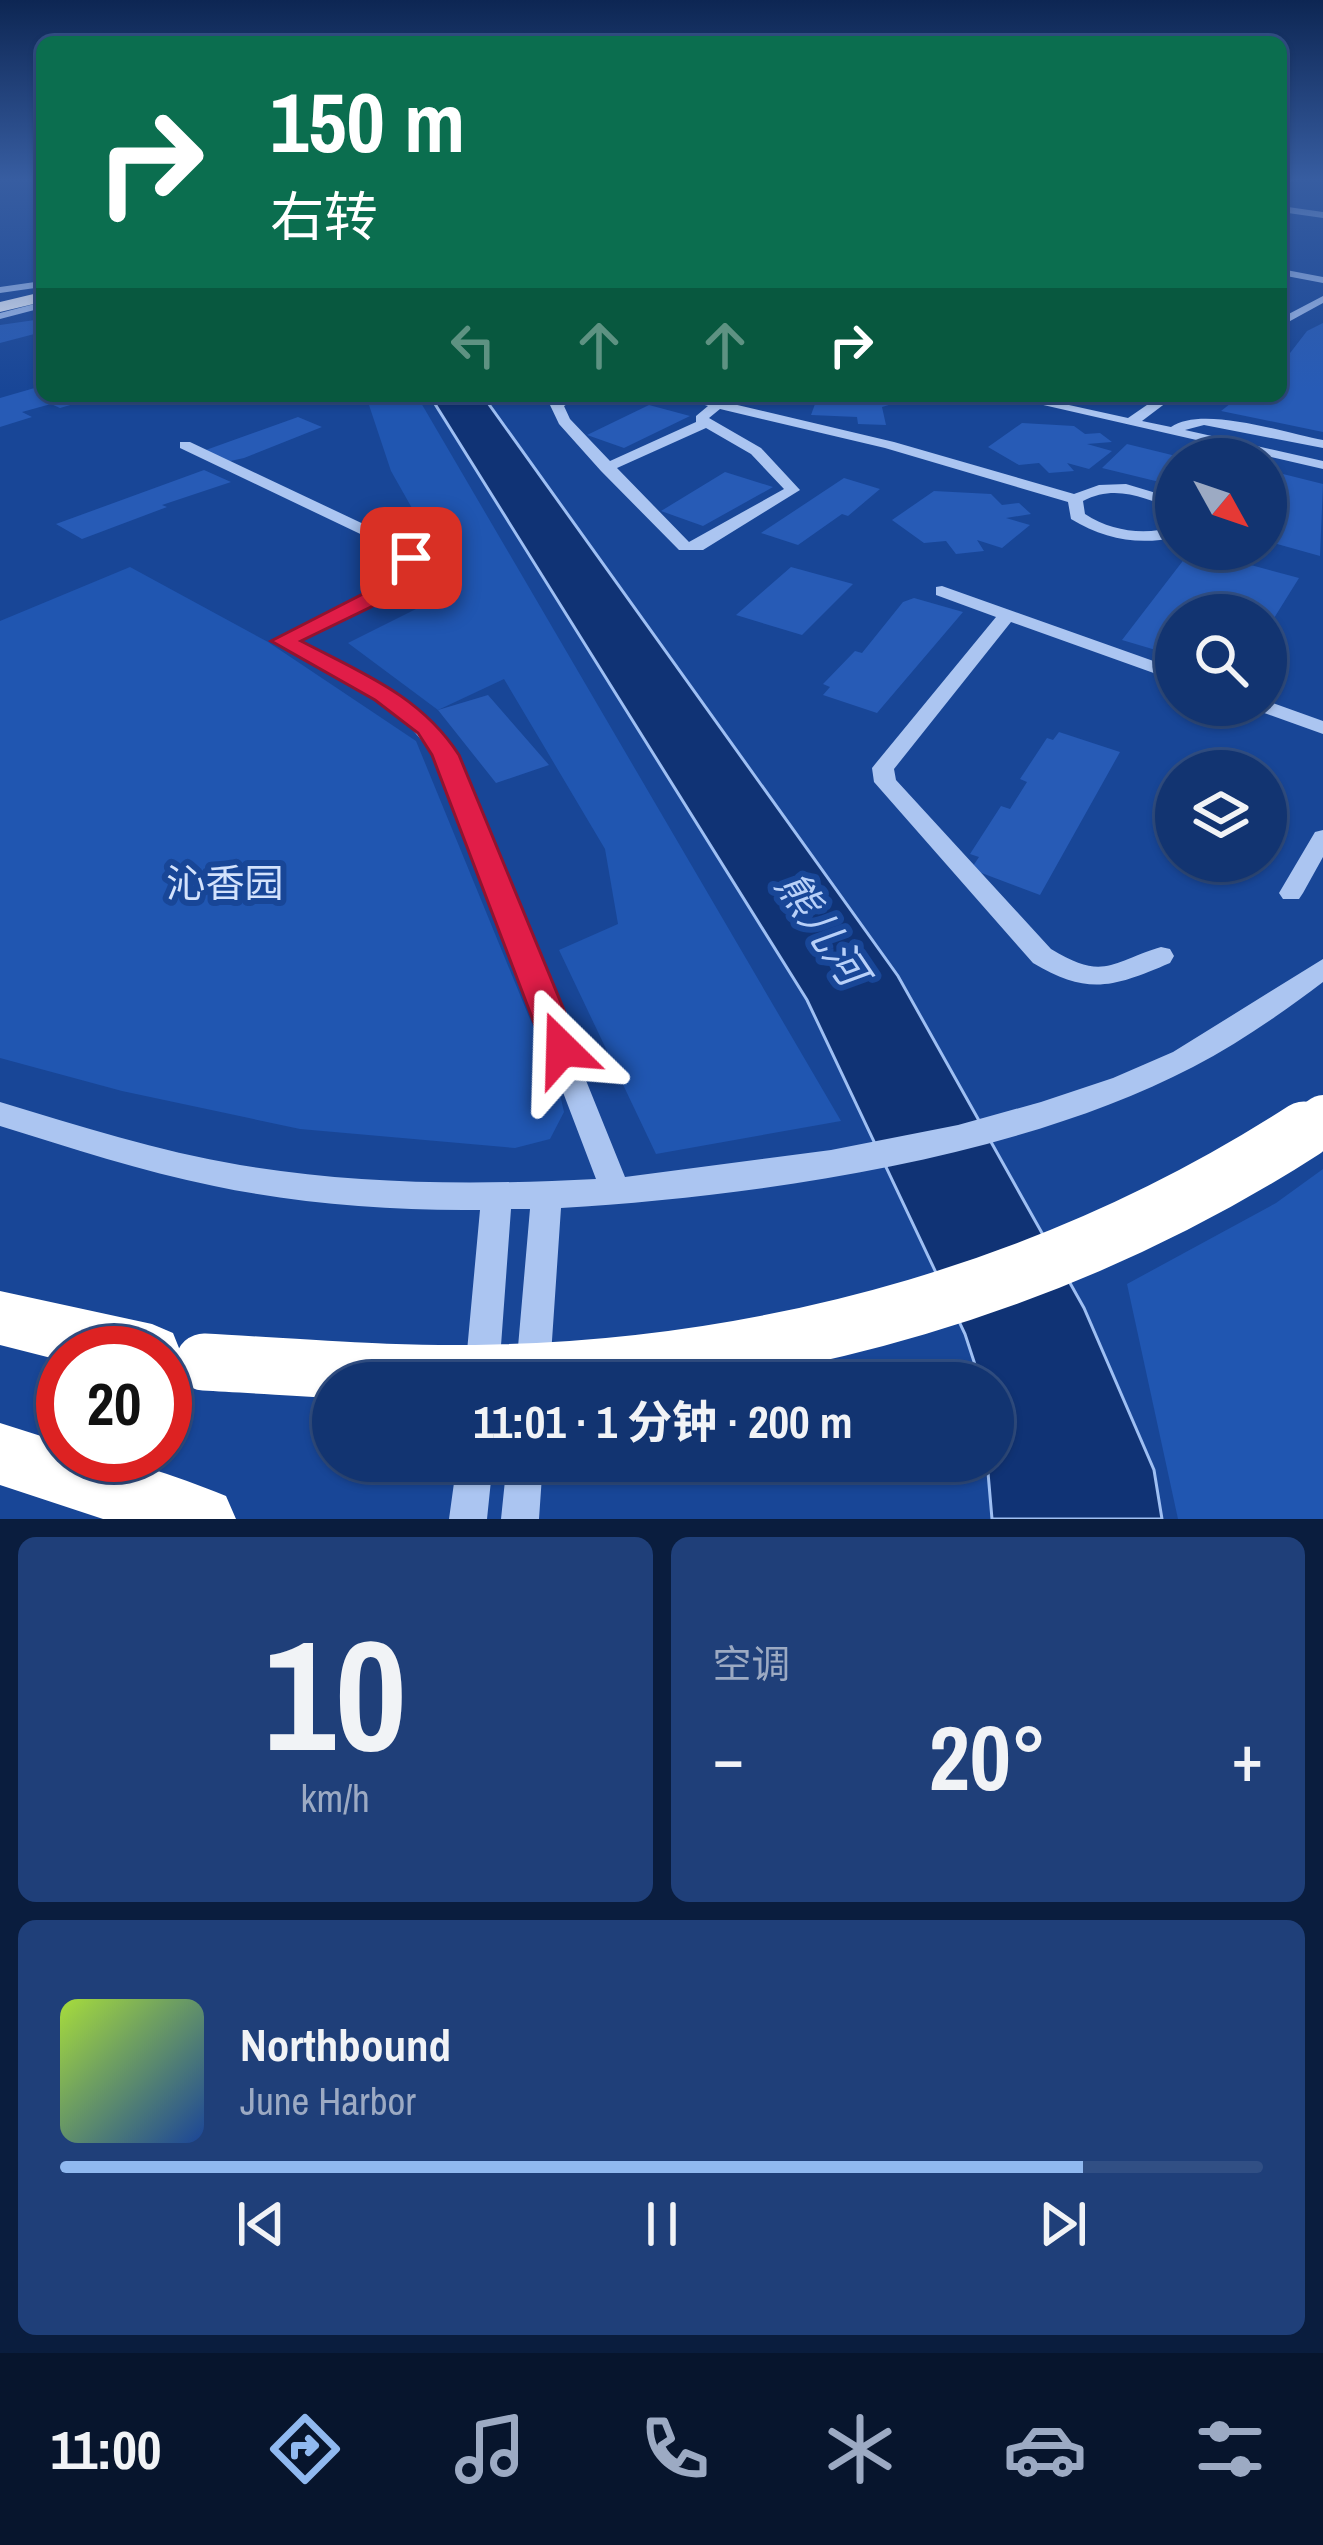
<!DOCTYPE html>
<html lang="zh">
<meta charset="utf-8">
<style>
:root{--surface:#123471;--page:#1f3f79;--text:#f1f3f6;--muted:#9caac3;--line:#314f84;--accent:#90b9f0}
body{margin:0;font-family:"Archivo Narrow","Noto Sans SC",sans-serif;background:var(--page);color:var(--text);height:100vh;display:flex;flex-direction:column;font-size:45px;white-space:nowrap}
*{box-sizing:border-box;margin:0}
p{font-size:39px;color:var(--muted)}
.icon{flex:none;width:66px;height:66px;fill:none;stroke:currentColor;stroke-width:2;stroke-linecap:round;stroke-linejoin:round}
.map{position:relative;height:1519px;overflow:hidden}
.drawer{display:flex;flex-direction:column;gap:18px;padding:18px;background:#0a1d3e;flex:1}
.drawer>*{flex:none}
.banner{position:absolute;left:36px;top:36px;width:1251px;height:366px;border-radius:18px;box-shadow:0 3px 9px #0004,0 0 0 3px var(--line);background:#0b6e4f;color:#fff;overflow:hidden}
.needle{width:78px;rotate:130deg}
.controls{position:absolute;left:1155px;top:438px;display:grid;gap:24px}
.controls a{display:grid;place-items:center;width:132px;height:132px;border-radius:50%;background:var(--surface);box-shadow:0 3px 9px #0004,0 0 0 3px var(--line);font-size:60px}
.speed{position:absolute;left:36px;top:1326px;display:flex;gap:24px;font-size:60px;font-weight:700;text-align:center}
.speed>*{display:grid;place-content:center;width:156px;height:156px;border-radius:50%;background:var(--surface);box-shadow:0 3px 9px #0004,0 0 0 3px var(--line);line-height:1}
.speed .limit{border:18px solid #d22;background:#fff;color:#111}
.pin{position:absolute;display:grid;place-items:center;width:102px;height:102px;color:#fff;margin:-51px;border-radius:24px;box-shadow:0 6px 18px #0006}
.me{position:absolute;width:132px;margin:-66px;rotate:338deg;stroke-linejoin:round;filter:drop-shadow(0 0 9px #0008)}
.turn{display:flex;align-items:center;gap:42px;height:252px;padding:0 36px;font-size:54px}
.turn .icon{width:156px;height:156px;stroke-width:2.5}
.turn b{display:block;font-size:84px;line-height:102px}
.lanes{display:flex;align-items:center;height:114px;padding:0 36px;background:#0003;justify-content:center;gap:60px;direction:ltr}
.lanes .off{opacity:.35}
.big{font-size:90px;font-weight:700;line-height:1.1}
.drawer .tile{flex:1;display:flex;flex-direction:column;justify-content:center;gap:18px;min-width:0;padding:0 42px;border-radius:18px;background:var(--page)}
.drawer .dial{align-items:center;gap:0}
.dial b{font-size:156px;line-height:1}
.song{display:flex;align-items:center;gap:36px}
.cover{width:144px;height:144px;border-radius:18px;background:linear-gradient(135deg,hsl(80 70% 55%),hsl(220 70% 35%))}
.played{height:12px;border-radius:6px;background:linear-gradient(90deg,var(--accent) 85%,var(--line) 85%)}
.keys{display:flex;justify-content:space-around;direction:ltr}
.heat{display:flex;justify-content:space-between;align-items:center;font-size:66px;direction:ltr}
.drawer .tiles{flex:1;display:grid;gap:18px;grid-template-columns:1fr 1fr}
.tile:last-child{grid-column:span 2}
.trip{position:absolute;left:312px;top:1362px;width:702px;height:120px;border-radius:60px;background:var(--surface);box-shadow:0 3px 9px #0004,0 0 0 3px var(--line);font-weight:700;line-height:120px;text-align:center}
.dock{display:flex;height:192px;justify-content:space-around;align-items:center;background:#07152d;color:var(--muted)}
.dock .icon{width:84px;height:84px}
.dock .on{color:var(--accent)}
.dock b{font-size:54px;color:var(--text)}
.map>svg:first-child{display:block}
.green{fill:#2056b1}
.water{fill:#103375;stroke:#9ebff3;stroke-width:3}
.building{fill:#275bb6}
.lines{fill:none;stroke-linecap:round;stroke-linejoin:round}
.minor{fill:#abc5f1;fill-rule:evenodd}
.major{fill:#f5f8ff;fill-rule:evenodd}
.highway{fill:#fff;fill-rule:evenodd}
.highway-bridge-far1{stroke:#fff;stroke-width:44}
.highway-bridge{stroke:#fff;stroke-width:57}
.route{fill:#e11d48;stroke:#92132f;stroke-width:3}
.labels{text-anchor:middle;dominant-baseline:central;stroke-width:12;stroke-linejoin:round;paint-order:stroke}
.park-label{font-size:39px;fill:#d3e2fc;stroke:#184697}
.water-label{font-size:42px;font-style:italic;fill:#b8d0f8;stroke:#184697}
</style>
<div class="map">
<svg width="1323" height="1519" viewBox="0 0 1323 1519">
<rect width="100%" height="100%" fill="#184697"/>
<path class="green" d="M366,396H417L841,1121L656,1154L559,950L618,924L605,849L504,679L438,710L348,643L428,603L447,570L391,471Z
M130,567L268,642L416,741L559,1090L564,1112L550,1139L515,1148L300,1129L122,1091L0,1058V621Z
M1323,1169V1519H1178L1127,1284L1276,1203Z"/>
<path class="water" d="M430,396H483L898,976L1084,1308L1154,1470L1162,1519H992L987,1461H993V1383H981L965,1334L807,1000Z"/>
<path class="building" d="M42,319V332L0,343V325Z
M1323,323V432L1221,411L1240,396H1281V371L1287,357L1307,331Z
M38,387L42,396L98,397L60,408L51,404L22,412L32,417L0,427V398Z
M808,396H915L916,397L882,407L886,425L858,424L857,417L811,415L815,404L802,401Z
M649,405L690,416L624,448L587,435Z
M298,417L322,427L244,458L226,462L203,451Z
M1022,423L1074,426L1085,434L1100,433L1112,442L1087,444L1112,451L1089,469L1067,463L1074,471L1049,473L1039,463L1019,465L988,447Z
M1127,444L1176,456V486L1102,468Z
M204,470L231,482L162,505L167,507L82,539L56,524Z
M725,472L773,487L703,526L661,511Z
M1283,474L1323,484L1320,556L1266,541V492Z
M844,478L880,489L848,516L842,514L798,545L761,533Z
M934,491L991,494L1002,505L1019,503L1031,514L1006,518L1030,525L1002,548L977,540L984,551L956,554L946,541L924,543L892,520Z
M1192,549L1299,578L1266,631V615H1176V656L1122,640Z
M791,567L853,584L802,635L736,615Z
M914,598L963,612L877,713L823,695L830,687L823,684L855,651L862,653L903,602Z
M488,695L549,765L496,783L438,710Z
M1059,732L1120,752L1040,895L971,869L979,857L970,854L1001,806L1010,809L1027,782L1020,779L1047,738L1053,740Z"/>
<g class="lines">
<path class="minor" d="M1288,178H1298L1281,187V182Z
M1281,206L1323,212V218L1281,212Z
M1281,269L1323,277V283L1281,275Z
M42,281V287L0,293V287Z
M1323,296V303L1281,326V318Z
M42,302V308L0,319V313Z
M565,396H581L564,406L570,419L610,461L696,422V416L708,406L677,396H699L894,442L1074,494L1099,485L1126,484L1176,499V510C1144,498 1116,484 1083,501L1085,514C1113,532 1143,535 1176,527V537C1139,546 1104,539 1071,519L1068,502L885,448L720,409L709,418L761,448L800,490L703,550H679L601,471L559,424L550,405ZM706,428L751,454L784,489L689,542L617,468Z
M1004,396H1028L1128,418L1160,396H1175L1142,421L1171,427C1202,405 1285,433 1323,440V448L1204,425L1185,430L1323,461V469Z
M180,442H190L408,545L422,565L408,587L297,641C358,672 415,699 455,756L625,1177L831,1150L958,1125L1041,1102L1113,1078L1173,1052L1323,959V982C1282,1013 1239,1043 1193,1067C1017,1159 758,1196 561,1208L550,1370L543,1383L521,1382L516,1370L530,1209H511L499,1373L495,1383H469L465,1373L480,1210C392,1211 300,1204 214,1186C141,1171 71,1148 0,1126V1102C79,1126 158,1151 240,1165C357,1185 478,1185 596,1179L435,756L406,722L386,706L274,641L396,579L406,565L396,551L180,448Z
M942,586L1176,669V681L1011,622L894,769L896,780L1051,949C1104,981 1109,963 1161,947L1170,949L1174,956L1170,963C1114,987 1088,996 1033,963L874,782L872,768L876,763L996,617L936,595V587Z
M1267,701L1323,721V734L1253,709L1250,705H1266Z
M1323,830V857L1303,893L1299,899H1283L1279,893L1315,832Z
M457,1461H493L487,1519H449Z
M507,1461H543L539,1519H501Z"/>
<path class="major" d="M42,292V302L0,312V302Z"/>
<path class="highway" d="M0,1291L152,1324L173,1333L181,1353L173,1373L165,1377V1353H63V1361L0,1345Z
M0,1423L63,1443V1455C119,1455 174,1475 226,1496L236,1519H103L0,1485Z"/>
<path class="highway-bridge-far1" d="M1299,1133L1323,1117"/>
<path class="highway-bridge" d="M204,1362C301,1367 398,1376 495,1373C781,1366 1064,1285 1304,1130"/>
</g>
<linearGradient id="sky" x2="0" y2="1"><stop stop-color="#0d2653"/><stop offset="0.46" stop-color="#375da1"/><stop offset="1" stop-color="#375da1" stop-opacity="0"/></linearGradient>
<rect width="1323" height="390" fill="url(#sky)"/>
<path class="route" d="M411,551L421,558L423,573L410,588L301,641C362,673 421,696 459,755L580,1049L575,1059L562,1063L549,1059L544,1049L432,755L418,733L375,700L271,641L394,578L401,572L400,558Z"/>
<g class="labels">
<g class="park-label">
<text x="225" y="883">沁香园</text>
</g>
<g class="water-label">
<text transform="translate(822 928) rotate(56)">熊儿河</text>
</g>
</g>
</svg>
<div class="controls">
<a><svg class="needle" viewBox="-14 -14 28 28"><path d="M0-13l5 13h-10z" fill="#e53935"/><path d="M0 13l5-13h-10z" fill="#9caac3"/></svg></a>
<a><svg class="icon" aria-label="search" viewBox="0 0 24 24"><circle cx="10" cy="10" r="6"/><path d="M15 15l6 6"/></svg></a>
<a><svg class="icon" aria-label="layers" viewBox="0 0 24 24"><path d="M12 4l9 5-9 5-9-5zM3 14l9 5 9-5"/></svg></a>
</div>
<div class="speed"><div class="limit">20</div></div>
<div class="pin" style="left:411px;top:558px;background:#d93025"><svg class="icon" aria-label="arrive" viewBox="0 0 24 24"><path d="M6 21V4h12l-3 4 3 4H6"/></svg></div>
<svg class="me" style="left:562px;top:1049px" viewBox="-20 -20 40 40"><path d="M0-17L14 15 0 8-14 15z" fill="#e11d48" stroke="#fff" stroke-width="4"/></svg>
<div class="trip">11:01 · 1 分钟 · 200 m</div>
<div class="banner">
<div class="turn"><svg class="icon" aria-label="right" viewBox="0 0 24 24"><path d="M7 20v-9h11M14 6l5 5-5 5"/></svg><div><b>150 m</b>右转</div></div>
<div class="lanes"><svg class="icon off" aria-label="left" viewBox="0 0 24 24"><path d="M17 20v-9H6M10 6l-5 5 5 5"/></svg><svg class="icon off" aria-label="ahead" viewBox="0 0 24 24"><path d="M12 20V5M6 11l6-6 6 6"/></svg><svg class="icon off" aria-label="ahead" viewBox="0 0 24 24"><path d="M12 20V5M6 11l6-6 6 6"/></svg><svg class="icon" aria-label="right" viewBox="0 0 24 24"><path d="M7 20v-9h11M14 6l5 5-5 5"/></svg></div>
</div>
</div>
<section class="drawer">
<div class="tiles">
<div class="tile dial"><b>10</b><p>km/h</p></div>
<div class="tile"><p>空调</p>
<div class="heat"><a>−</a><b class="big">20°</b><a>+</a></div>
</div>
<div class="tile">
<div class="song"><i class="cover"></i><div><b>Northbound</b><p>June Harbor</p></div></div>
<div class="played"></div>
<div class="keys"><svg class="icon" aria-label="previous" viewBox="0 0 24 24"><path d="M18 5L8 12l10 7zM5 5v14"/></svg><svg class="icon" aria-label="pause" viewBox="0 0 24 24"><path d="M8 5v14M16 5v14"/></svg><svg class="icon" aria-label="next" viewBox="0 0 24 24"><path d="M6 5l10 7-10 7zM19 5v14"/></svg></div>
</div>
</div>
</section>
<nav class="dock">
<b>11:00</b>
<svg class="icon on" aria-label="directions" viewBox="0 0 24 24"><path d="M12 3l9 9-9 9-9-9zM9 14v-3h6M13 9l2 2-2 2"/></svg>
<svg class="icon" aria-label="music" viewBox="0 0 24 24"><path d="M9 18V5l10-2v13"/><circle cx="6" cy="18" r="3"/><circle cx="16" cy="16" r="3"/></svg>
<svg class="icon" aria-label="phone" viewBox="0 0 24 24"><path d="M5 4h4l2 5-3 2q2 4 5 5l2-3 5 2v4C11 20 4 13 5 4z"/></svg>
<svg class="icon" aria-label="climate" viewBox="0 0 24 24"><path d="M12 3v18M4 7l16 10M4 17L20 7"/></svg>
<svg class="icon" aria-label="car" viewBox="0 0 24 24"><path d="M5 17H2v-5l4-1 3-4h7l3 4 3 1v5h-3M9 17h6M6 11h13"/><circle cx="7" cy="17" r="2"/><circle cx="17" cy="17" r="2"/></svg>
<svg class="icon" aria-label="filters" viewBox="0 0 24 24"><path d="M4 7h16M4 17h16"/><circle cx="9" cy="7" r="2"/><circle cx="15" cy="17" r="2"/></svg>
</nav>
